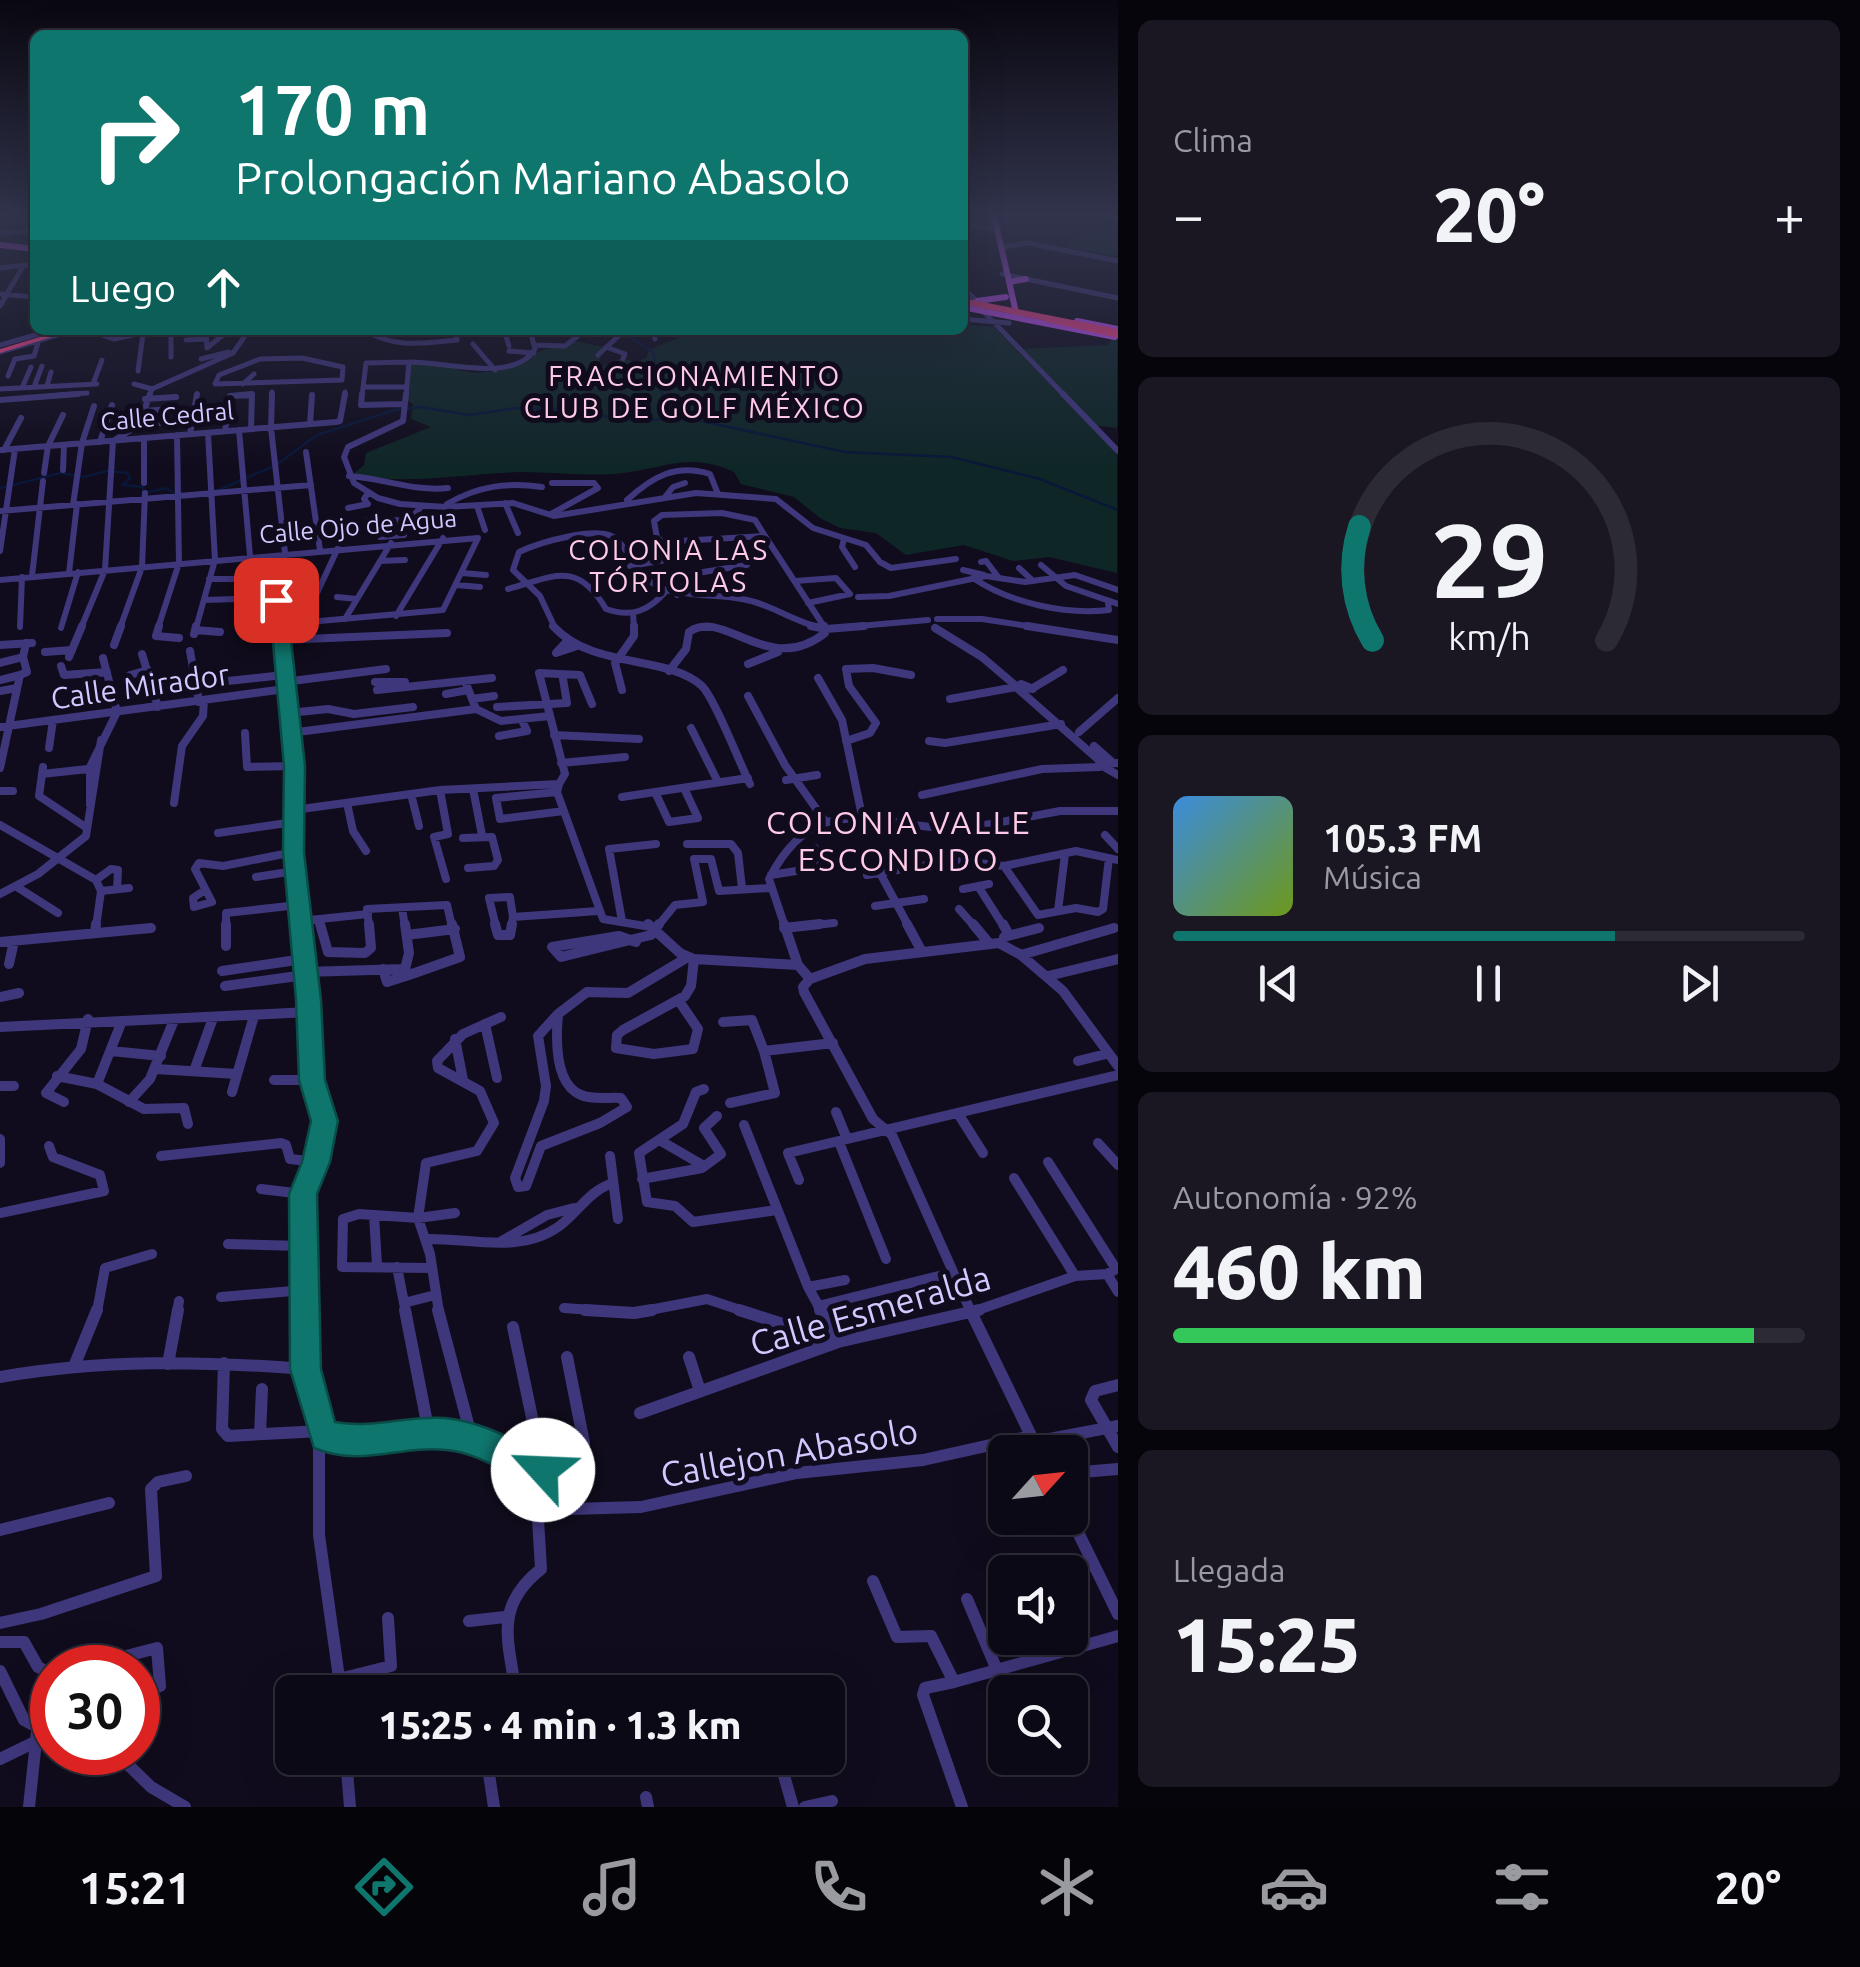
<!DOCTYPE html>
<html lang="es">
<meta charset="utf-8">
<style>
:root{--surface:#0c0916;--page:#1a1723;--text:#f1f3f6;--muted:#9a9aa1;--line:#2c2a35;--accent:#0f766e}
body{margin:0;font-family:Ubuntu,sans-serif;background:var(--page);color:var(--text);height:100vh;display:flex;flex-direction:column;font-size:38px;white-space:nowrap}
*{box-sizing:border-box;margin:0}
p{font-size:32px;color:var(--muted)}
.icon{flex:none;width:55px;height:55px;fill:none;stroke:currentColor;stroke-width:2;stroke-linecap:round;stroke-linejoin:round}
.map{position:relative;flex:1;overflow:hidden}
.drawer{display:flex;flex-direction:column;gap:20px;padding:20px;background:#07050c;width:742px}
.drawer>*{flex:none}
.guide{position:absolute;left:30px;top:30px;width:938px;height:305px;border-radius:15px;box-shadow:0 10px 40px #0002,0 0 0 2px var(--line);background:#0f766e;color:#fff;overflow:hidden}
.needle{width:65px;rotate:63deg}
.controls{position:absolute;left:988px;top:1435px;display:grid;gap:20px}
.controls a{display:grid;place-items:center;width:100px;height:100px;border-radius:15px;background:var(--surface);box-shadow:0 10px 40px #0002,0 0 0 2px var(--line);font-size:50px}
.speed{position:absolute;left:30px;top:1645px;display:flex;gap:20px;font-size:50px;font-weight:700;text-align:center}
.speed>*{display:grid;place-content:center;width:130px;height:130px;border-radius:50%;background:var(--surface);box-shadow:0 10px 40px #0002,0 0 0 2px var(--line);line-height:1}
.speed .limit{border:15px solid #d22;background:#fff;color:#111}
.pin{position:absolute;display:grid;place-items:center;width:85px;height:85px;color:#fff;margin:-42px;border-radius:20px;box-shadow:0 5px 15px #0006}
.me{position:absolute;width:110px;margin:-55px;rotate:295deg;stroke-linejoin:round;filter:drop-shadow(0 0 8px #0008)}
.turn{display:flex;align-items:center;gap:35px;height:210px;padding:0 40px;font-size:45px}
.turn .icon{width:130px;height:130px;stroke-width:2.5}
.turn b{display:block;font-size:70px;line-height:85px}
.then{display:flex;align-items:center;height:95px;padding:0 40px;background:#0003;gap:20px;font-size:38px}
.big{font-size:75px;font-weight:800;line-height:1.1}
.drawer .tile{flex:1;display:flex;flex-direction:column;justify-content:center;gap:15px;min-width:0;padding:0 35px;border-radius:15px;background:var(--page)}
.drawer .dial{align-items:center;gap:0}
.dial svg{height:260px;overflow:visible;fill:none;stroke:var(--line);stroke-width:7;stroke-linecap:round;text-anchor:middle}
.dial text{fill:var(--text);stroke:none}
.song{display:flex;align-items:center;gap:30px}
.cover{width:120px;height:120px;border-radius:15px;background:linear-gradient(135deg,hsl(210 70% 55%),hsl(80 70% 35%))}
.played{height:10px;border-radius:5px;background:linear-gradient(90deg,var(--accent) 70%,var(--line) 70%)}
.keys{display:flex;justify-content:space-around;direction:ltr}
.heat{display:flex;justify-content:space-between;align-items:center;font-size:55px;direction:ltr}
.charge{height:15px;border-radius:8px;background:linear-gradient(90deg,#34c759 92%,var(--line) 0)}
.trip{position:absolute;left:275px;top:1675px;width:570px;height:100px;border-radius:15px;background:var(--surface);box-shadow:0 10px 40px #0002,0 0 0 2px var(--line);font-weight:800;line-height:100px;text-align:center}
.dock{display:flex;height:160px;justify-content:space-around;align-items:center;background:#050409;color:var(--muted)}
.dock .icon{width:70px;height:70px}
.dock .on{color:var(--accent)}
.dock b{font-size:45px;color:var(--text)}
main{display:flex;flex:1;min-height:0}
.map>svg:first-child{display:block}
.green{fill:#0f2627}
.lines{fill:none;stroke-linecap:round;stroke-linejoin:round}
.stream{stroke:#091739;stroke-width:2.5}
.minor-far4{stroke:#3f377c;stroke-width:5}
.minor-far3{stroke:#3f377c;stroke-width:6}
.minor-far2{stroke:#3f377c;stroke-width:8}
.minor-far1{stroke:#3f377c;stroke-width:10}
.minor{stroke:#3f377c;stroke-width:12}
.major{stroke:#ca50fe;stroke-width:6}
.highway{fill:#fd448e;fill-rule:evenodd}
.highway-bridge{stroke:#fd448e;stroke-width:6}
.route{fill:#0f766e;stroke:#0a4d48;stroke-width:2.5}
.labels{text-anchor:middle;dominant-baseline:central;stroke-width:10;stroke-linejoin:round;paint-order:stroke}
.far-street-label{font-size:25px;fill:#d3c8ff;stroke:#100c1d}
.far-neighbourhood-label{font-size:28px;letter-spacing:2.5px;fill:#ffcae7;stroke:#100c1d}
.street-label{font-size:30px;fill:#d3c8ff;stroke:#100c1d}
.neighbourhood-label{font-size:32px;letter-spacing:2.5px;fill:#ffcae7;stroke:#100c1d}
.near-street-label{font-size:35px;fill:#d3c8ff;stroke:#100c1d}
</style>
<main>
<div class="map">
<svg width="1118" height="1807" viewBox="0 0 1118 1807">
<rect width="100%" height="100%" fill="#100c1d"/>
<path class="green" d="M1099,216L1117,219V256L1067,247Z
M963,324L994,327L1088,423L1019,349L1109,345L1112,338L1117,339V428L1091,425L1117,453V573L1049,557L1013,561L964,545L906,555L876,533L840,528L820,518L794,497L741,484L734,472C687,450 660,471 614,474C583,476 552,472 521,472C464,474 408,485 352,475L364,465L366,453L431,427L411,419L413,404L406,399L410,363C435,361 442,366 464,371C493,377 514,364 539,352C552,345 562,350 575,341L604,347L598,365L603,367L621,358L636,362L646,358L649,350L678,338L679,330H962Z"/>
<g class="lines">
<path class="stream" d="M596,330L630,337L653,352L663,399L687,418
M279,463L317,435L395,410L421,407L469,415L517,408L568,409L623,420L691,419L845,452L951,457L1040,479L1118,510
M0,488L61,473L83,477L108,471L127,473L130,478L123,485L143,487L144,493L166,488L174,493
M216,491L272,467"/>
<path class="minor-far4" d="M962,219L977,215
M962,224L996,229
M0,233L35,231
M1004,247L1028,243L1118,261
M0,268L35,264
M1002,274L1118,298
M962,287L977,301
M0,294L35,297
M0,306L22,268
M983,311L1065,396
M962,319L1009,323
M87,330L114,339L156,330
M171,330V357
M206,330L207,348L229,330
M365,330C393,349 425,343 457,340L456,330
M504,330L509,346
M654,330L655,339
M186,340L206,339
M473,344L495,370
M0,345L53,330
M534,345L565,346L578,336L579,330
M606,347L625,354L623,359
M509,351L534,353
M0,352L74,330
M598,355L625,330
M302,358L343,367L342,380L215,384L219,375L260,359Z
M201,359L229,352
M138,371L143,334
M8,376L15,359L34,356L38,343
M93,384L102,360
M134,384L152,389
M243,384L254,374
M47,386L51,372
M34,387L42,366
M363,387H405
M22,388L31,367
M0,389L97,384
M47,396L87,393
M149,396L152,389L233,353L249,330
M230,396H252
M272,396V392
M344,396L345,392
M362,396L366,363L409,362
M406,396L409,362C442,361 514,384 535,349L530,330"/>
<path class="minor-far3" d="M272,394L271,428L285,553L272,617L279,628
M362,394L361,405L403,404
M406,394L403,421L348,447L344,457L354,483L378,498L400,504L446,507L513,503L554,516L696,493L776,499L813,528L866,545L880,562L891,568L956,559
M1063,394L1118,451
M145,399L176,397
M0,400L78,394
M143,411L173,409
M310,424L312,395
M139,425L170,422
M239,430L250,556
M225,431L230,396L252,394L251,429
M190,434L197,394
M144,438V483
M100,442L112,405
M0,450L336,422L340,421L345,394
M4,450L21,418
M306,452L320,550
M63,470L64,445
M44,473L48,446L63,415
M349,476C383,478 414,492 448,488
M665,497L673,487L685,483
M627,500C652,477 676,463 710,474L718,494
M505,503L518,533
M73,505L82,443L94,406
M477,506L485,530
M348,508L368,504L364,499L368,493
M0,511L311,485
M722,513L755,520L765,536L663,542L657,538L654,521L662,515Z
M551,514L598,488L594,483H552
M368,520H396
M435,529L450,527L447,504C478,486 507,482 542,487
M393,536V522L413,516L421,507
M765,536L825,628
M380,537L404,535
M844,539L842,547L855,567
M0,551L15,449
M380,561L405,560
M981,562L986,561L999,578
M1041,565L1066,586L1118,604
M630,566L672,559
M1019,568L1033,581
M963,570L984,575
M69,573L77,504
M462,573L486,575
M32,576L43,481
M973,578C1010,603 1065,615 1109,610L1108,603
M209,579H240
M0,580L478,538L443,610L275,625
M795,581L836,578L850,594L808,603
M456,585L480,587
M254,587L279,586
M508,589C555,576 577,560 606,609C632,618 649,611 667,590
M677,595L691,574L747,565
M337,597L357,599
M858,597L889,596L986,576L1025,582L1075,575L1118,590
M204,600L237,599
M248,601H276
M633,614L634,628
M396,616L443,538
M345,619L391,543
M937,619H982L1040,628
M304,621L338,548
M20,627L22,577
M61,628L78,572
M81,628L105,570L113,441L139,425L150,394
M120,628L142,567L145,493
M158,628L179,563L177,435
M196,628L215,560L208,433
M555,628L540,596L513,570L519,552C538,543 600,524 616,539C635,557 638,580 664,589C687,597 717,594 742,599C769,603 794,622 822,628
M694,628H714
M836,628L928,620"/>
<path class="minor-far2" d="M159,626L156,636L179,638
M278,626L295,766L294,852L301,927
M553,626C593,670 667,654 702,686C715,699 740,764 750,784
M811,626L826,629L864,626
M1027,626L1118,640
M935,628L982,657L1016,686
M195,630L220,632
M194,634L196,626
M281,640L447,633
M567,641L556,653L577,646
M0,645L32,643
M114,645L121,626
M190,651L199,702
M45,652L72,650
M142,654L158,707
M69,657L82,626
M103,658L117,712
M0,663L23,657
M748,664L778,652
M61,666L64,675L107,672
M669,671L686,649L689,632C724,607 768,678 825,633L824,626
M130,675L148,670
M818,678L842,720L862,816
M0,680L20,675
M228,681L283,675
M465,681L476,709
M284,682L386,669
M375,682H405
M1021,684L1033,689L1016,687Z
M1017,688L1101,762
M1033,688L1063,670
M377,690L492,678
M622,690L615,663L634,636V626
M0,691L17,688
M446,694L468,690
M748,696L785,765L825,821
M472,699L494,696
M950,699L1016,687
M497,707L567,703L563,679
M289,713L328,709L354,714L413,707
M0,727L285,689
M691,728L718,782
M1079,732L1118,698
M245,733L247,767L295,766
M290,733L476,709L501,721L550,716
M554,735L639,739
M499,736L527,731L522,720
M846,741L870,733L876,723L849,686L846,669L873,668L911,675
M929,741L945,743L1061,724
M1094,746L1111,761
M49,748L53,720
M561,763L625,757
M1118,763L1099,764L1118,775
M43,767L39,796L87,828
M0,768L20,675L27,672L23,657L26,643
M42,774L88,769
M786,780L817,775
M559,784L565,774L539,673L580,675L592,704
M473,789L482,835
M440,790L448,834L434,837L446,879
M0,791H13
M557,792L496,798L500,819L564,811
M655,792L669,822L698,818L684,788
M411,794L419,826
M922,795L1042,769L1100,767
M622,797L748,778
M174,803L182,746L203,716L204,701
M347,803L353,831L366,851
M90,805V767L117,712
M294,810L440,790L559,784L557,792L603,919L651,927
M0,825L96,880L101,891L96,927
M985,825L1060,811H1118
M218,833L294,822
M1105,835L1118,849
M463,838L492,837L498,860L494,866L468,868
M687,844H731L738,853L742,888
M961,861L1004,866L1076,851L1118,860
M1004,866L1038,915L1076,908L1098,912L1103,909L1109,858
M880,873L909,927
M771,875L815,868V848
M867,875L928,865
M256,877L295,871
M96,880L111,869L118,870L117,889
M978,886L1004,927
M17,887L58,913
M963,889L989,884
M205,890L193,898L194,907L212,902L195,869L199,863L223,866L294,852
M101,891L129,888
M0,894L38,874L86,836L101,740
M875,906L924,899
M402,908L405,927
M959,909L975,927
M1058,911L1065,854
M513,917L598,911
M319,919L321,927
M300,921L368,914
M622,921L609,849L656,844
M226,927V913L298,905
M369,927L367,909L447,905L452,927
M496,927L489,898L510,897L513,917
M511,927L513,917
M657,927L675,905L703,902L694,859H711L719,891L770,888
M785,927L769,879C813,794 865,821 940,828
M795,927L834,923"/>
<path class="minor-far1" d="M226,924V946
M301,924L312,1080L324,1121L316,1162L303,1194L304,1312
M320,924L328,952L365,953L371,948L369,924
M405,924L409,953L405,969
M495,924L498,935H510L512,924
M648,924L680,953L694,959L798,965L810,979
M784,924L798,965
M907,924L921,950
M973,924L988,942
M1003,924L1008,933
M784,928L820,924
M95,933L96,924
M407,935L455,929
M619,936L630,940L561,957L552,947Z
M1004,937L1039,928
M630,940L636,942
M630,940L651,935L659,924
M0,942L151,928
M1021,955L1114,928
M9,964L14,941
M383,969L387,982L409,975
M222,971L304,959
M305,972L405,969L409,975L460,957L452,924
M1048,976L1118,959
M810,979L803,987L804,992L873,1119L892,1135L971,1312
M810,979L865,959L999,943L1021,955L1063,991L1118,1066
M225,986L305,975
M0,997L19,993
M679,1001L698,1029L693,1049L654,1054L616,1048L617,1035L623,1030L685,996L691,986L694,959
M558,1014C556,1037 554,1084 581,1095C593,1100 609,1097 621,1098L627,1107L600,1123L541,1146L526,1186L518,1187L515,1178L544,1101L546,1086L538,1036Z
M558,1014L587,992L628,993L688,957
M122,1021L97,1084L144,1109L184,1108L188,1124
M723,1022L752,1020L764,1051L833,1043
M485,1024L497,1078
M0,1027L309,1012
M455,1039L463,1080
M111,1051L161,1056
M1078,1061L1106,1054
M156,1069L237,1074
M194,1071L213,1018
M57,1076L97,1084
M274,1080H312
M0,1086H14
M704,1089L696,1092L683,1124L639,1153L647,1202L675,1206L693,1222L777,1210
M232,1092L254,1016
M64,1102L46,1093L81,1049L88,1019
M129,1102L150,1079L174,1020
M730,1103L775,1093L764,1051
M836,1112L847,1139
M959,1115L983,1153
M744,1125L808,1287L822,1312
M0,1139V1163
M661,1141L704,1166
M839,1142L886,1259
M1098,1143L1118,1165
M161,1156L281,1143L286,1145L290,1159L316,1162
M610,1156L618,1219
M1048,1162L1116,1269
M1014,1178L1075,1276
M642,1179L702,1168L721,1154L704,1128L717,1116
M799,1180L788,1153L1118,1075
M261,1189L303,1194
M0,1213L104,1191L100,1175L53,1157L49,1146
M374,1215L377,1265
M426,1239C469,1238 520,1254 558,1227C578,1213 588,1191 613,1183
M500,1242L547,1215L574,1208
M228,1244L303,1246
M397,1267L404,1303
M432,1268L342,1267L343,1219L359,1214L418,1218L455,1213
M1107,1274L1118,1292
M808,1287L845,1280
M221,1297L305,1290
M818,1306L951,1273
M564,1308L620,1312
M97,1312L105,1268L152,1254
M177,1312L179,1301
M406,1312L404,1303L435,1295
M439,1312L430,1254L418,1218L426,1163L477,1151L494,1123L480,1091L438,1068L437,1061L463,1034L501,1017
M639,1312L707,1299L746,1312
M972,1312L1075,1276L1107,1274L1118,1268"/>
<path class="minor" d="M304,1310L305,1369L325,1437
M405,1310L429,1433
M438,1310L472,1439
M585,1310L634,1313L652,1310
M739,1310L798,1329L822,1346
M820,1310L838,1342
M970,1310L1039,1452
M513,1327L543,1470
M689,1357L700,1391
M224,1363L222,1429L228,1436L321,1431
M75,1364L97,1310
M168,1364L178,1310
M0,1377C102,1359 202,1361 305,1369
M1118,1385L1095,1391L1091,1400L1118,1447
M640,1413L838,1342L979,1310
M260,1434L262,1389
M325,1437L319,1447V1535L341,1692
M325,1437L364,1443L429,1433L472,1439L540,1472L557,1500
M1034,1442L1118,1426
M540,1472L584,1443L567,1357
M1070,1473L1118,1469
M557,1500L570,1509L641,1507L797,1473L923,1460L1031,1436
M1070,1516L1118,1614
M0,1530L109,1503
M873,1581L897,1637L931,1636L954,1682L1118,1636
M967,1599L997,1670
M469,1621L505,1617
M0,1623L41,1614L156,1576L151,1489L158,1482L186,1476
M0,1642H24L38,1667L52,1674
M93,1668L88,1666L157,1648L160,1686L150,1690L138,1683
M0,1671L24,1720L52,1735
M339,1679L391,1666L388,1618
M954,1682L925,1688L923,1695L962,1807
M516,1692C508,1640 494,1606 541,1569L538,1519L557,1500
M761,1692L758,1684L834,1680
M115,1752L151,1787L185,1807
M346,1758L350,1807
M779,1758L793,1807
M0,1759L33,1743
M487,1761L494,1807
M646,1797L648,1807
M29,1807L37,1732
M805,1807L832,1801"/>
<path class="major" d="M994,215L1017,317
M1109,215L1118,216
M0,245L35,249
M1009,282L1026,279
M977,301L1006,297
M962,307L1115,337
M1077,321L1118,329
M97,330L112,334L144,330"/>
<path class="highway" d="M1045,318L1118,334V338L1043,321V319Z
M63,330H75L0,353V349Z"/>
<path class="highway-bridge" d="M962,301L1118,332"/>
</g>
<linearGradient id="sky" x2="0" y2="1"><stop stop-color="#090710"/><stop offset="0.46" stop-color="#31344c"/><stop offset="1" stop-color="#31344c" stop-opacity="0"/></linearGradient>
<rect width="1118" height="468" fill="url(#sky)"/>
<path class="route" d="M276,595L285,600L282,621L290,631L305,766L304,852L321,1000L325,1080L338,1121L330,1162L317,1194L321,1369L335,1422C375,1429 407,1415 445,1418C483,1421 522,1445 555,1458L560,1470L555,1481L540,1489C509,1476 481,1453 446,1450C399,1445 363,1468 314,1448L290,1369L289,1194L302,1162L311,1121L299,1080L296,1000L283,852L284,766L272,632L264,621L267,600Z"/>
<g class="labels">
<g class="far-street-label">
<text transform="translate(167 416) rotate(-5)">Calle Cedral</text>
<text transform="translate(358 526) rotate(-5)">Calle Ojo de Agua</text>
</g>
<g class="far-neighbourhood-label">
<text x="695" y="375">FRACCIONAMIENTO<tspan x="695" dy="32">CLUB DE GOLF MÉXICO</tspan></text>
<text x="669" y="549">COLONIA LAS<tspan x="669" dy="32">TÓRTOLAS</tspan></text>
</g>
<g class="street-label">
<text transform="translate(140 686) rotate(-8)">Calle Mirador</text>
</g>
<g class="neighbourhood-label">
<text x="899" y="822">COLONIA VALLE<tspan x="899" dy="37">ESCONDIDO</tspan></text>
</g>
<g class="near-street-label">
<text transform="translate(870 1310) rotate(-16)">Calle Esmeralda</text>
<text transform="translate(789 1452) rotate(-10)">Callejon Abasolo</text>
</g>
</g>
</svg>
<div class="controls">
<a><svg class="needle" viewBox="-14 -14 28 28"><path d="M0-13l5 13h-10z" fill="#e53935"/><path d="M0 13l5-13h-10z" fill="#9a9aa1"/></svg></a>
<a><svg class="icon" aria-label="sound" viewBox="0 0 24 24"><path d="M4 9h4l5-4v14l-5-4H4zM17 9q2 3 0 6"/></svg></a>
<a><svg class="icon" aria-label="search" viewBox="0 0 24 24"><circle cx="10" cy="10" r="6"/><path d="M15 15l6 6"/></svg></a>
</div>
<div class="speed"><div class="limit">30</div></div>
<div class="pin" style="left:276px;top:600px;background:#d93025"><svg class="icon" aria-label="arrive" viewBox="0 0 24 24"><path d="M6 21V4h12l-3 4 3 4H6"/></svg></div>
<svg class="me" style="left:543px;top:1470px" viewBox="-20 -20 40 40"><circle r="19" fill="#fff"/><path d="M0-13L10 11 0 6-10 11z" fill="#0f766e"/></svg>
<div class="trip">15:25 · 4 min · 1.3 km</div>
<div class="guide">
<div class="turn"><svg class="icon" aria-label="right" viewBox="0 0 24 24"><path d="M7 20v-9h11M14 6l5 5-5 5"/></svg><div><b>170 m</b>Prolongación Mariano Abasolo</div></div>
<div class="then">Luego<svg class="icon" aria-label="ahead" viewBox="0 0 24 24"><path d="M12 20V5M6 11l6-6 6 6"/></svg></div>
</div>
</div>
<section class="drawer">
<div class="tile"><p>Clima</p>
<div class="heat"><a>−</a><b class="big">20°</b><a>+</a></div>
</div>
<div class="tile dial"><svg viewBox="0 0 100 80">
<path d="M14 69A42 42 0 1 1 86 69"/>
<path d="M14 69A42 42 0 0 1 10 34" stroke="#0f766e"/>
<text x="50" y="56" font-size="32" font-weight="700">29</text>
<text x="50" y="72" font-size="11">km/h</text>
</svg></div>
<div class="tile">
<div class="song"><i class="cover"></i><div><b>105.3 FM</b><p>Música</p></div></div>
<div class="played"></div>
<div class="keys"><svg class="icon" aria-label="previous" viewBox="0 0 24 24"><path d="M18 5L8 12l10 7zM5 5v14"/></svg><svg class="icon" aria-label="pause" viewBox="0 0 24 24"><path d="M8 5v14M16 5v14"/></svg><svg class="icon" aria-label="next" viewBox="0 0 24 24"><path d="M6 5l10 7-10 7zM19 5v14"/></svg></div>
</div>
<div class="tile"><p>Autonomía · 92%</p><b class="big">460 km</b><div class="charge"></div></div>
<div class="tile"><p>Llegada</p><b class="big">15:25</b></div>
</section>
</main>
<nav class="dock">
<b>15:21</b>
<svg class="icon on" aria-label="directions" viewBox="0 0 24 24"><path d="M12 3l9 9-9 9-9-9zM9 14v-3h6M13 9l2 2-2 2"/></svg>
<svg class="icon" aria-label="music" viewBox="0 0 24 24"><path d="M9 18V5l10-2v13"/><circle cx="6" cy="18" r="3"/><circle cx="16" cy="16" r="3"/></svg>
<svg class="icon" aria-label="phone" viewBox="0 0 24 24"><path d="M5 4h4l2 5-3 2q2 4 5 5l2-3 5 2v4C11 20 4 13 5 4z"/></svg>
<svg class="icon" aria-label="climate" viewBox="0 0 24 24"><path d="M12 3v18M4 7l16 10M4 17L20 7"/></svg>
<svg class="icon" aria-label="car" viewBox="0 0 24 24"><path d="M5 17H2v-5l4-1 3-4h7l3 4 3 1v5h-3M9 17h6M6 11h13"/><circle cx="7" cy="17" r="2"/><circle cx="17" cy="17" r="2"/></svg>
<svg class="icon" aria-label="filters" viewBox="0 0 24 24"><path d="M4 7h16M4 17h16"/><circle cx="9" cy="7" r="2"/><circle cx="15" cy="17" r="2"/></svg>
<b>20°</b>
</nav>
